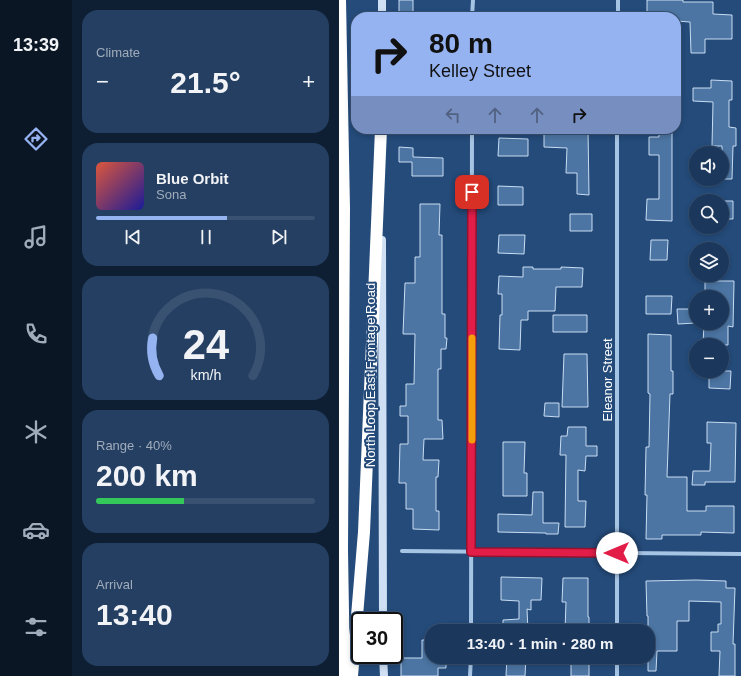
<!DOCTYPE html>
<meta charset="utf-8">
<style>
:root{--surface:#1b385c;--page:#243f62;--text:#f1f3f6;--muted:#a0acbb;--line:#395272;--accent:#95b2f1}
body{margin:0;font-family:Helvetica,sans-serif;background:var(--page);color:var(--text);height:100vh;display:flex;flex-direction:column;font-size:15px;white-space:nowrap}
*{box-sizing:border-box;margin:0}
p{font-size:13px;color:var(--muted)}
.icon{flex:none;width:22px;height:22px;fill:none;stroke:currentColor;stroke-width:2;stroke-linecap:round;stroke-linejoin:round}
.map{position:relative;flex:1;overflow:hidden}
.side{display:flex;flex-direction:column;gap:10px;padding:10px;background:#0f1f33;width:267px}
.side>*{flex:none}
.guide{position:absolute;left:12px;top:12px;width:330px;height:122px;border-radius:16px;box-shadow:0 2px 6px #0003,0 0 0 1px var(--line);background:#95b2f1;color:#111;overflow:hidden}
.buttons{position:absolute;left:350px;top:146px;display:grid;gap:8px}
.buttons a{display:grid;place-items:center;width:40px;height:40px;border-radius:50%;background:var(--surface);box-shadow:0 2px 6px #0003,0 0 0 1px var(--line);font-size:20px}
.speed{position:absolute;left:12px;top:612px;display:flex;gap:8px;font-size:20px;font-weight:700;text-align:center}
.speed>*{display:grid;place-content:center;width:52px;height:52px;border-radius:50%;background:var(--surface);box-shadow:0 2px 6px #0003,0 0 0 1px var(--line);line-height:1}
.speed .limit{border:2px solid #111;border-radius:6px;background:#fff;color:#111}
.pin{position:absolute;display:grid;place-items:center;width:34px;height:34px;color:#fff;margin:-17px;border-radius:8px;box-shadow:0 2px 6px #0006}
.me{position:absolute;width:44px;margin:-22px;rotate:270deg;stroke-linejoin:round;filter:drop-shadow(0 0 3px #0008)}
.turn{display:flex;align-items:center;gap:14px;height:84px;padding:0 12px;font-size:18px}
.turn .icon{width:52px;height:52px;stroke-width:2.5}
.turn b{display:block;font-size:28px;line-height:34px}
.lanes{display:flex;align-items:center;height:38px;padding:0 12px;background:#0003;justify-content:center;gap:20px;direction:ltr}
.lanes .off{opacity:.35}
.big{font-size:30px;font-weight:700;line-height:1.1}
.side .card{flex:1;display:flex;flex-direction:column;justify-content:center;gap:6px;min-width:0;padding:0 14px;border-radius:16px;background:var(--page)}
.side .dial{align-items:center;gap:0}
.dial svg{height:104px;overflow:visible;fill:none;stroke:var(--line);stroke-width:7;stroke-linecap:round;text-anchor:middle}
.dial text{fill:var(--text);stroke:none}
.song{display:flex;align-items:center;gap:12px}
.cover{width:48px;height:48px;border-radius:6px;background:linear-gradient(135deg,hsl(10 70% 55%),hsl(240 70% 35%))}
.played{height:4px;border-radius:2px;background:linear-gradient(90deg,var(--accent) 60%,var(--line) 60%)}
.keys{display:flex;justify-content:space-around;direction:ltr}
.heat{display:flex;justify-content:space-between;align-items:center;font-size:22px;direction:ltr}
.charge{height:6px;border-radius:3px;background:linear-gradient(90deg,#34c759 40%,var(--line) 0)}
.trip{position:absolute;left:86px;top:624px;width:230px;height:40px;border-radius:16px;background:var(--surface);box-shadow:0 2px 6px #0003,0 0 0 1px var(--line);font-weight:700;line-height:40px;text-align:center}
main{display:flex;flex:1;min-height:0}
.dock{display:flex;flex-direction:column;width:72px;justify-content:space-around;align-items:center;background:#0b1625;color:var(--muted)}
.dock .icon{width:28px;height:28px}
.dock .selected{color:var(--accent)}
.dock b{font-size:18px;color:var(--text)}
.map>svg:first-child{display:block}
.building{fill:#4c75a3;stroke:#c9ddf3}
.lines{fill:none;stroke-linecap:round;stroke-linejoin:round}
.minor{stroke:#a6c4e4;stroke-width:4}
.secondary{stroke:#cfe0f4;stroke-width:8}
.motorway{stroke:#fff;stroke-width:12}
.route-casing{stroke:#92132f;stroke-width:10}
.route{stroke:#e11d48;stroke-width:7}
.slow{stroke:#f59e0b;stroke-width:7}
.labels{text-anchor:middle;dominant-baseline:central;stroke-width:4;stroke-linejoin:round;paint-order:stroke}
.street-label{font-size:13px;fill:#fff;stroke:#244b7a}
</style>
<main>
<nav class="dock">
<b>13:39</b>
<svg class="icon selected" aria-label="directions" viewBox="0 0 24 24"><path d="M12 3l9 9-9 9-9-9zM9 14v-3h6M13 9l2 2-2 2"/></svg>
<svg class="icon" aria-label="music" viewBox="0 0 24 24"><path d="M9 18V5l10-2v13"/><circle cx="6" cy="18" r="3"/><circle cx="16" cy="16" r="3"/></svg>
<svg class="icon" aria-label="phone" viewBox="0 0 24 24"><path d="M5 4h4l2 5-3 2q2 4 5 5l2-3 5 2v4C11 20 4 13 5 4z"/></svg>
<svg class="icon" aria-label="climate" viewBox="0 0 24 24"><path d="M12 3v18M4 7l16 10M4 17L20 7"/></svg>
<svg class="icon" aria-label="car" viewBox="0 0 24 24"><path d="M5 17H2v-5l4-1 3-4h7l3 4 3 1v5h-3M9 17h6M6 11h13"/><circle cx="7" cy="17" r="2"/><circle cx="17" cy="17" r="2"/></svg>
<svg class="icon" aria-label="filters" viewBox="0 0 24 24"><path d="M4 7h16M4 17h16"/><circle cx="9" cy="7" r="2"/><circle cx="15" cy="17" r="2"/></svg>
</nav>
<section class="side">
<div class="card"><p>Climate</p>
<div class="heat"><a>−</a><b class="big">21.5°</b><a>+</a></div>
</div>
<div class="card">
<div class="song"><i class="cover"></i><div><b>Blue Orbit</b><p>Sona</p></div></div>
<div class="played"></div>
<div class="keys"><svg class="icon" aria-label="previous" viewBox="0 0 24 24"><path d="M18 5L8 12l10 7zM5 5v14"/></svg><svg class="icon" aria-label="pause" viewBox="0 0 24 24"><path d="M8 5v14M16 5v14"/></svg><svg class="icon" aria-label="next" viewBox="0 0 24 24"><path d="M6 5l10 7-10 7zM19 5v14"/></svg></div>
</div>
<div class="card dial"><svg viewBox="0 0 100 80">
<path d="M14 69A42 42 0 1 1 86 69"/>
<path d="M14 69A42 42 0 0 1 9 40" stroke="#95b2f1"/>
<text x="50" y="56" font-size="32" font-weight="700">24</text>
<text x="50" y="72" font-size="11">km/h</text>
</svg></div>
<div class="card"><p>Range · 40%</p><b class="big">200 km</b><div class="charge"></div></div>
<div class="card"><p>Arrival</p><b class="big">13:40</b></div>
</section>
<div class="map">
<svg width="402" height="676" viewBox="0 0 402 676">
<rect width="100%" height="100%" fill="#244b7a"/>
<path class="building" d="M60,0H74V17H60Z
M308,0H344V2H374V14L393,15V39H366V53H352L351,22L337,21V17H308Z
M372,80L393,81V100H390V127L397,128V146H394L393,179H383V146H373L374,102L354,101V88H372Z
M205,129H249L250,195L238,194V173H227L228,148L205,147Z
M320,129H333V221L307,220L308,199H320V155H310V137H320Z
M160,138L189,139V156H159Z
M60,147L74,148V157L104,158V176H73V162H60Z
M159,186L184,187V205H159Z
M383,201H394V219H383Z
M81,204H101L100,235H103V314H106V338H108L107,349H102V369H99V420H103L104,439H85L84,460H100L99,477H97V511H100V530L74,529V509H67V483H60L61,444H69V416H61V406H67V384H75L76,334H64L66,283H76V257H81Z
M231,214H253V231H231Z
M160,235H186L185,254L159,253Z
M312,240H329L328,260H311Z
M184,267H194V269H222V267L244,268L243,287H217L216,311H189V320H182L181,350L160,349L161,315H163V294H159L160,276L184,277Z
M366,281H395L394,327L389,326V345H364L365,323H383V297H366Z
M307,296H333L332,314H307Z
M338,309H357V323L339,324Z
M214,315H248V332H214Z
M309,334L332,335V371H334V394H331L328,477H348V511H367V506H395V533L362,532V535H323V539H307L308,495H306L307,447H310L311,394L309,393Z
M225,354H248L249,407H223Z
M370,371H392L391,389L370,388Z
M206,403H220V417L205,416Z
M368,422L397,423L396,482H366V485H353L354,471H371L372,443H368Z
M229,427H247V446H258V456H247L246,471L239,470V501H247L246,527H226L227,455H221L222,436H228Z
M164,442H186L185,473H188V496H164Z
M194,492H204V523H220L219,534H207V533L159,532V514L193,515Z
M162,577L203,578L202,600H192V610L188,609L189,631H164V620L180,619V601L162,600Z
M224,578H249V617H250V631H226L227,602H223Z
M357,580L387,581V588H396L394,644H396V676H380L381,651H372V632H379V624H382V602L350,601V621H338V651H318L317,671H309V616H308L307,581Z
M83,640H93V657H107V668H99V676H62V658H83Z
M168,657H187L186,676H167Z
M232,661H250V676H232Z"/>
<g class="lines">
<path class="minor" d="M133,17L134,0
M279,17V0
M63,551L402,554
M132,631L133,129
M278,631V129
M278,657V676
M131,676L132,657"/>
<path class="secondary" d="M43,17V0
M43,240L44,621
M44,655L45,676"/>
<path class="motorway" d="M1,0L5,208L3,550L5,676
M13,676L25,532L42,129"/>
</g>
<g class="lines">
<g class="route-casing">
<path id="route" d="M133,192L132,552L278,553"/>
</g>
<use href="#route" class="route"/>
<path class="slow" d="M133,440V338"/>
</g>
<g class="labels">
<g class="street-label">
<text transform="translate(31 375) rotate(-90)">North Loop East Frontage Road</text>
<text transform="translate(268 380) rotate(-90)">Eleanor Street</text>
</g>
</g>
</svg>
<div class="buttons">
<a><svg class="icon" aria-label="sound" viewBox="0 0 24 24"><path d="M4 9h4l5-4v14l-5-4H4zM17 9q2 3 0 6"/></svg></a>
<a><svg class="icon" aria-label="search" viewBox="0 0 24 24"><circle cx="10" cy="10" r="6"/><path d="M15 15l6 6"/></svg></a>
<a><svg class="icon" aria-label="layers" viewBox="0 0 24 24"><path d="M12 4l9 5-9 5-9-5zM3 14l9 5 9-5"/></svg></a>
<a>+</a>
<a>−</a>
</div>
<div class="speed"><div class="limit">30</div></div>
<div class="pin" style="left:133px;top:192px;background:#d93025"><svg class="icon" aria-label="arrive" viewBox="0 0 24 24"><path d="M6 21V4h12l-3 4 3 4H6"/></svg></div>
<svg class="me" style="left:278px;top:553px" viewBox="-20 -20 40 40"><circle r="19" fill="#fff"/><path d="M0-13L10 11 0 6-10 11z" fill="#e11d48"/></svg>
<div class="trip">13:40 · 1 min · 280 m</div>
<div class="guide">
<div class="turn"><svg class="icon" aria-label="right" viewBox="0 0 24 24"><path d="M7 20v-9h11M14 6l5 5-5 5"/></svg><div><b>80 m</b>Kelley Street</div></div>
<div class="lanes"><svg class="icon off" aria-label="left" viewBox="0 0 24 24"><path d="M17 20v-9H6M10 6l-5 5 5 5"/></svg><svg class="icon off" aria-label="ahead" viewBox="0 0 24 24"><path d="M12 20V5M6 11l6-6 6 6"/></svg><svg class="icon off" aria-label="ahead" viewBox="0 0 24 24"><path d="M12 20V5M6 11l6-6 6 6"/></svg><svg class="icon" aria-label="right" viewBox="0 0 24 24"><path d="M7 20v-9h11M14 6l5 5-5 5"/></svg></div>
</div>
</div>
</main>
